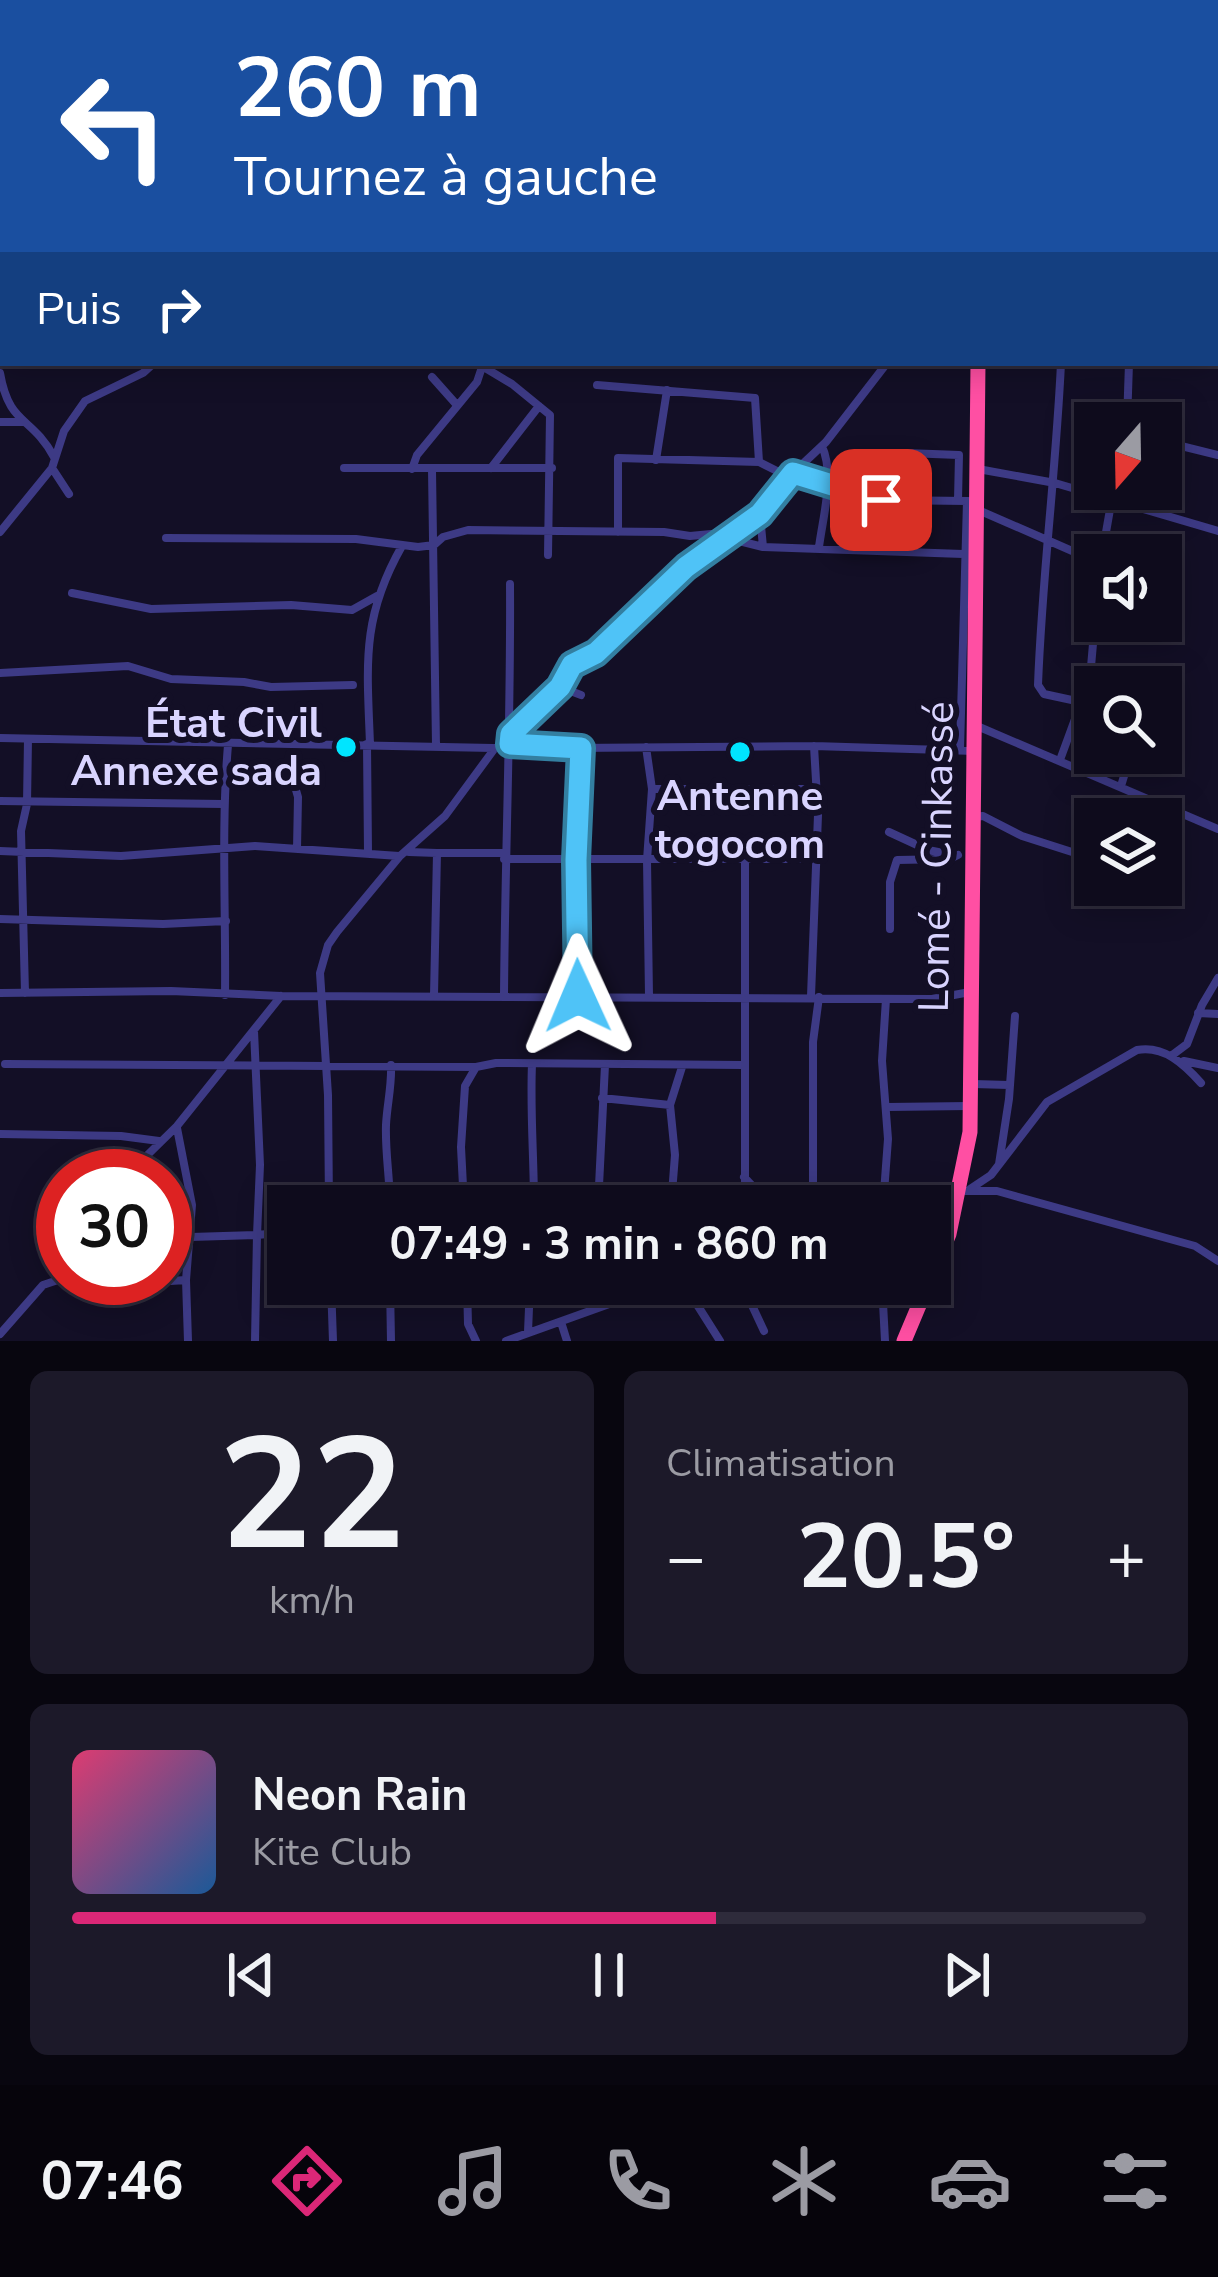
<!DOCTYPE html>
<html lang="fr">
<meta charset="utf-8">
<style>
:root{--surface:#0e0b1c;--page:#1c1929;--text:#f1f3f6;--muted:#9b9ba3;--line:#2e2b3b;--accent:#db2777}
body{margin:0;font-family:"Nunito Sans",sans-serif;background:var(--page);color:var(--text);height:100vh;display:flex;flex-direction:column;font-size:45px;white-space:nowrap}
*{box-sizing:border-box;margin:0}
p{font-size:39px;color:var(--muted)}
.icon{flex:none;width:66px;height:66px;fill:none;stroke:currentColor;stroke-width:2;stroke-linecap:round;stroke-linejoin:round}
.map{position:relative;height:1341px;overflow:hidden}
.side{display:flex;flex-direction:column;gap:30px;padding:30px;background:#08060f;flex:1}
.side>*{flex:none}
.guide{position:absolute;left:0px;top:0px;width:1218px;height:366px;box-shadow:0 6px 30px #0003,0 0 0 3px var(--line);background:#1a4fa0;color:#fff;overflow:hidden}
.needle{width:78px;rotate:200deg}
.buttons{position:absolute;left:1074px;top:402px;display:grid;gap:24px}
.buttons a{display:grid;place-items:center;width:108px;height:108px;border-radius:0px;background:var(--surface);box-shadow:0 6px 30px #0003,0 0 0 3px var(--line);font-size:60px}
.speed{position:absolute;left:36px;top:1149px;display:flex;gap:24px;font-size:60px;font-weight:700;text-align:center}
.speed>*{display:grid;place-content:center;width:156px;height:156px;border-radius:50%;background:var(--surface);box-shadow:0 6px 30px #0003,0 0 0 3px var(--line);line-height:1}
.speed .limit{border:18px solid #d22;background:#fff;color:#111}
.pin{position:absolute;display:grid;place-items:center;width:102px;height:102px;color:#fff;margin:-51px;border-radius:24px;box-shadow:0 6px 18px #0006}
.me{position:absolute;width:132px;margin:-66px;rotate:359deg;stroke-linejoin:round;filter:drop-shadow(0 0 9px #0008)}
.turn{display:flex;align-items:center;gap:42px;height:252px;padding:0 36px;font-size:54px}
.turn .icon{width:156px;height:156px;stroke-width:2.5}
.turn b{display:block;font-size:84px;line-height:102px}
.then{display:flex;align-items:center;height:114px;padding:0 36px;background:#0003;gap:24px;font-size:45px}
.big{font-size:90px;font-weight:700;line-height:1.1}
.side .tile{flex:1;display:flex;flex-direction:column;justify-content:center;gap:18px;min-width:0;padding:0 42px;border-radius:18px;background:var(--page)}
.side .dial{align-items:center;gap:0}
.dial b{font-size:156px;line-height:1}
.song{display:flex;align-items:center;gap:36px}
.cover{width:144px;height:144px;border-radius:18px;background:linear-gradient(135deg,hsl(340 70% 55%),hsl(210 70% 35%))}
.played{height:12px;border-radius:6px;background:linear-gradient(90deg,var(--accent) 60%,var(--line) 60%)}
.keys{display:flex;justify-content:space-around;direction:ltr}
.heat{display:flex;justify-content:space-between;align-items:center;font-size:66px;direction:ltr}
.side .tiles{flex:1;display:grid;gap:30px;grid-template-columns:1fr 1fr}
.tile:last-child{grid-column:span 2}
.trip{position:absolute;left:267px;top:1185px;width:684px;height:120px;border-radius:0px;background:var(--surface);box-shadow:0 6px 30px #0003,0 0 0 3px var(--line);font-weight:700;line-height:120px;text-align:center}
.dock{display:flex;height:192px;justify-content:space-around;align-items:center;background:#06040b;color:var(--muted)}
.dock .icon{width:84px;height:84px}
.dock .active{color:var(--accent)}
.dock b{font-size:54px;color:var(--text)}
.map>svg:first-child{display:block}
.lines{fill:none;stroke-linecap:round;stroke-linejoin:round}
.stream{stroke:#0a1f44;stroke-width:3}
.street{stroke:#3d3a85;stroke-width:8}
.highway{stroke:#ff4fa3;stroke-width:15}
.route-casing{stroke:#337fa1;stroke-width:30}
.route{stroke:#4fc3f7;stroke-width:21}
.poi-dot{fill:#00e5ff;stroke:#130f26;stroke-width:4.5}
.labels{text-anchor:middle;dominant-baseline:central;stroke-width:12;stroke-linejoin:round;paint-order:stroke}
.poi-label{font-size:42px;font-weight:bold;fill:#d9d4ff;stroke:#130f26;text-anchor:end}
.street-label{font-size:42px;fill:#d9d4ff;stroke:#130f26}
</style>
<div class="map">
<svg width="1218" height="1341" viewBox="0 0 1218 1341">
<rect width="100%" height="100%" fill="#130f26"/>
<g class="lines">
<path class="stream" d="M0,114H3"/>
<path class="street" d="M91,0L95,3
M173,0L177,3
M277,0L280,3
M833,0L838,3
M31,3L34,0
M488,3L490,0
M575,3H581
M605,3L611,0
M691,3L695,0
M971,3V0
M0,30L3,27
M0,137L3,138
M0,196L3,190
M1215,237L1218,239
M477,363L512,384L550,415L548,555
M1061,363C1056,471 1042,577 1038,685L1044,694L1081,702
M0,373C9,426 31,415 54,457
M432,377L456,404
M597,385L755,398L759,462
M0,422H23
M1127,423L1129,363
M1161,441L1218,455
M906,453L959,455L958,500
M656,460L667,390
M52,468L69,494
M344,468H552
M491,468L539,406
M412,469L417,455L477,382L482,367
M978,469L1055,483L1218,531
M432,470L436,746
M793,473L881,500L968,501
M976,509L1095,561
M760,515L763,547
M0,532L52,468L64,431L85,401L143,373L154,363
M618,532V458L759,462L789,477
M166,538L356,539L418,547L434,545L443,537L468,530L664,532L690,536L711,534L763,547L963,554
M819,547C823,516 835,476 822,446
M1102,555L1112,498
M72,593L151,609L291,605L352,610L377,596
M0,673L128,666L171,679L244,682L271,687L353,685
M560,687L581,695
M1092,703L1095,705
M977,726L1218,829
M511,734L560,687L572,665L596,653L686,567L760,514L793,473L826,442L887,363
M0,738L493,748
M367,744L368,852
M370,744C367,664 361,618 402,546
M646,747L652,789L647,860L649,996
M960,749L967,501
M1060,760L1090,678L1095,621
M291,773L298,797L297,849
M1121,786L1131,753
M652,789H817
M0,801L223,804
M974,817L983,816L1022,836L1072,852
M1157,819L1162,807
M889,832L928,850L953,855
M0,851L121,856L255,846L399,856
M409,852L437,853L434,995
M437,853H504
M504,859H815
M745,859V1206
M0,919L163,924L226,921
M890,929V882L897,860L950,859L958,855
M0,993L171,991L281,996L932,999L970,992
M25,993L21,831L27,804L28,739
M225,995C226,912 221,828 228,745
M504,996C505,858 511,722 510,584
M577,996L576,859L581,748
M811,996L818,815L814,746
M1198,1013L1218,1014
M1171,1056L1187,1044L1202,1005L1218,978
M1184,1061L1218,1068
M5,1064L476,1067
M532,1064C530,1112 534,1158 534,1206
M973,1084L1009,1085
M602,1098L670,1105
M887,1107L969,1106
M177,1128L192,1205L186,1280L188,1341
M0,1134L121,1136L159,1141
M999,1164L1009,1099L1015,1016
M126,1176L177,1126L281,996
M744,1177L760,1194L813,1196
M970,1189L991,1175L1047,1102L1137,1050C1164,1045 1184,1064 1201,1083
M672,1200L706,1202L745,1195
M329,1206L328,1095L320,973L328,945L337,932L400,856L445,816L495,748L533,743L573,748L814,746L975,751
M390,1206C390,1179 385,1152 386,1125C387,1104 392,1086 391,1065
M464,1206L461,1147L465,1086L476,1067L496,1063L743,1065
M598,1206L605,1065
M671,1206L675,1155L670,1105L682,1067
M813,1206V1042L819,997
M883,1206L888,1139L882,1061L886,999
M891,1206L946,1191H997L1195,1246L1218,1261
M191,1237L257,1235L260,1165L254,1031
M64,1279L109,1285L186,1280
M331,1284L333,1341
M390,1284L391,1341
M467,1284L468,1324L476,1341
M684,1284L720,1341
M742,1284L764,1331
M882,1284L885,1341
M594,1309L596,1284
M561,1322L567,1341
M528,1332L530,1284
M0,1334L43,1285L64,1278
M255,1341L257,1235L288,1232
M506,1341L665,1284"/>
<path class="highway" d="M984,3V0
M904,1341L949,1234L970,1132L978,363"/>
</g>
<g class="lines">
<g class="route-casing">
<path id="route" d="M578,996L576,860L581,748L510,744L511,734L560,687L572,665L596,653L686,567L760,514L793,473L881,500"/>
</g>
<use href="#route" class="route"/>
</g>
<g class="poi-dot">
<circle cx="346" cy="747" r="12"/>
<circle cx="740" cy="752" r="12"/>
</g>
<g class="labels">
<g class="poi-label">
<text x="322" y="723">État Civil<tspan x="322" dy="48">Annexe sada</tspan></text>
<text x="740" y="796" text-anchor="middle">Antenne<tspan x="740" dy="48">togocom</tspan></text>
</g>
<g class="street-label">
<text transform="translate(937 857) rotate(-89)">Lomé - Cinkassé</text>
</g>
</g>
</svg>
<div class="buttons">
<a><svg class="needle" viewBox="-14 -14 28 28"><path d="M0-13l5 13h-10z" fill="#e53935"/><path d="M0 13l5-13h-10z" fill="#9b9ba3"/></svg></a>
<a><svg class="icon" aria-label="sound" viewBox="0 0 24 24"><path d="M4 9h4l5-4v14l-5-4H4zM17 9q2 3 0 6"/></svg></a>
<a><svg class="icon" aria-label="search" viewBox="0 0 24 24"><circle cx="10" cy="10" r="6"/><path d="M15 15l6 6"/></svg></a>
<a><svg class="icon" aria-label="layers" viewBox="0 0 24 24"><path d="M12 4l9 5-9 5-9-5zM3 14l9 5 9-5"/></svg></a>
</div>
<div class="speed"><div class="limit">30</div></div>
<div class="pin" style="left:881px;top:500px;background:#d93025"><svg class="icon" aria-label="arrive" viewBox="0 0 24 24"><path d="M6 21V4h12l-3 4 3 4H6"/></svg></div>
<svg class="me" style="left:578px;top:996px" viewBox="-20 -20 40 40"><path d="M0-17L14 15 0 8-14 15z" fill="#4fc3f7" stroke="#fff" stroke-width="4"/></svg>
<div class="trip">07:49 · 3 min · 860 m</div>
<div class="guide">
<div class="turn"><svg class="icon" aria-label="left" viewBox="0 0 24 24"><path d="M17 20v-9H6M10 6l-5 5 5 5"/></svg><div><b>260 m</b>Tournez à gauche</div></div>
<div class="then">Puis<svg class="icon" aria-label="right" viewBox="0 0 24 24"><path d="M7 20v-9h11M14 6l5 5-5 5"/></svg></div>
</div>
</div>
<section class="side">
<div class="tiles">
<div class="tile dial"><b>22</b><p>km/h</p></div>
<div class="tile"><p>Climatisation</p>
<div class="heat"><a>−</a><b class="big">20.5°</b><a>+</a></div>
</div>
<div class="tile">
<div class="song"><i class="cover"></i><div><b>Neon Rain</b><p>Kite Club</p></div></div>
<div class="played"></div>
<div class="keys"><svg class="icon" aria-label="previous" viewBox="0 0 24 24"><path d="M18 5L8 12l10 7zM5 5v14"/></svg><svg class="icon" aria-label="pause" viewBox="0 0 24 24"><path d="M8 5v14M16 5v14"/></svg><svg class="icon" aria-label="next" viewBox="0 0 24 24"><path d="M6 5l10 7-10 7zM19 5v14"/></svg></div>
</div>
</div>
</section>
<nav class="dock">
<b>07:46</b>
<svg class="icon active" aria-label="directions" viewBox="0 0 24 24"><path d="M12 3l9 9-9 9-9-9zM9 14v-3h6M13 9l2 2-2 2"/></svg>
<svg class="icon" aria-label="music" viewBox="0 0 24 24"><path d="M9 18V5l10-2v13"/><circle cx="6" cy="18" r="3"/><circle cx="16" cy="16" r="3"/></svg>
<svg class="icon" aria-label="phone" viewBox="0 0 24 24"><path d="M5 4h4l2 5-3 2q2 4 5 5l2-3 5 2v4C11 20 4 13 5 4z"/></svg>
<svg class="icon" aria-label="climate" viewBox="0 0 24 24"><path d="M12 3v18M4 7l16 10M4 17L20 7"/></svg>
<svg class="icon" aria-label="car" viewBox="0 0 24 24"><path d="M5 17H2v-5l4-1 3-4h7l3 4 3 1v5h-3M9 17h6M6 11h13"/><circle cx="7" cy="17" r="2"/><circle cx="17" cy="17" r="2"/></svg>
<svg class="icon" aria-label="filters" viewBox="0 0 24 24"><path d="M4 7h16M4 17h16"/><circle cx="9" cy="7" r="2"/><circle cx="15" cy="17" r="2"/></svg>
</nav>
